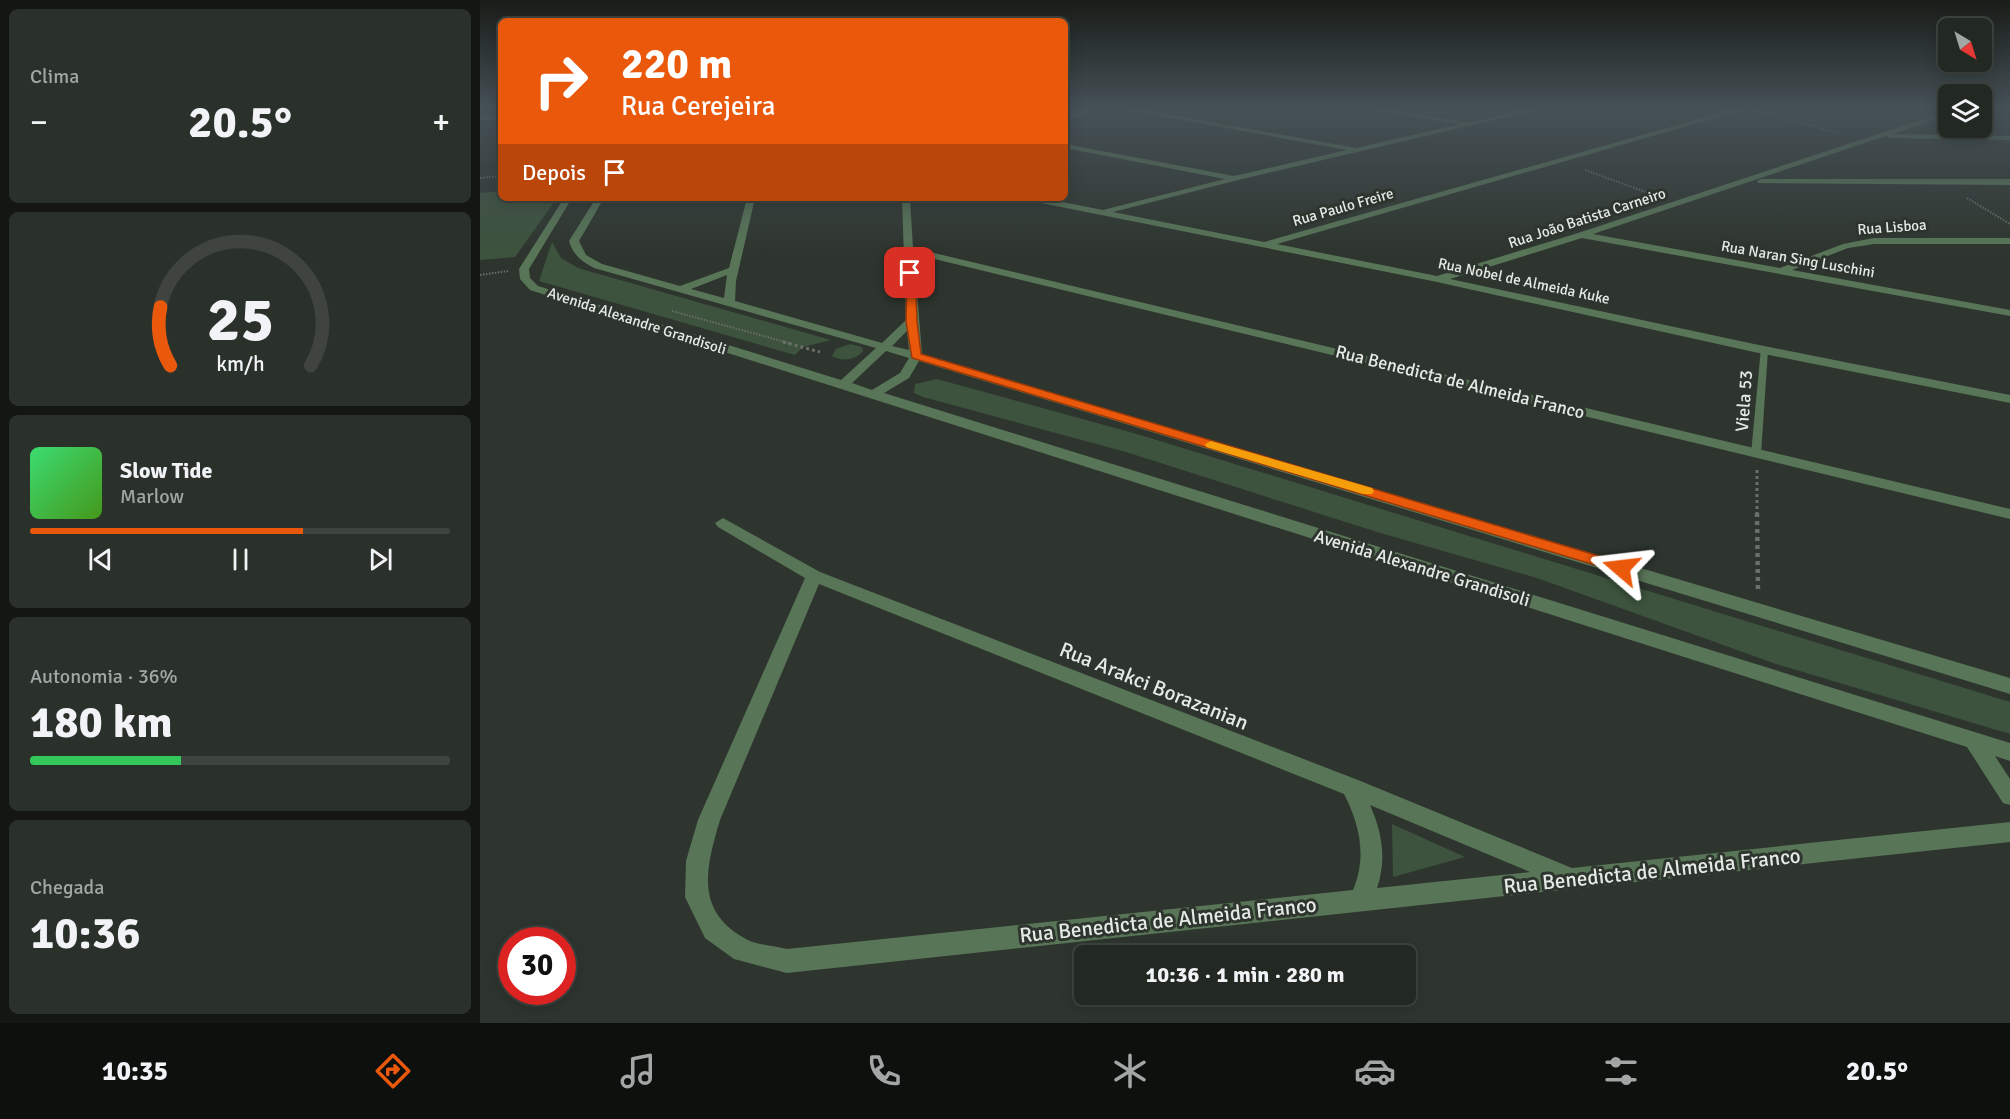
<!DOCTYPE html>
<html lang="pt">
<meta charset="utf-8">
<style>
:root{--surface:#222822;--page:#2a302a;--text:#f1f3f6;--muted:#a2a6a5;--line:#3f4440;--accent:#ea580c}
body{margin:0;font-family:Signika,sans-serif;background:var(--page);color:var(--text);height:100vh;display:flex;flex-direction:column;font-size:22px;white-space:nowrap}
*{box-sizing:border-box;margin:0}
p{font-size:20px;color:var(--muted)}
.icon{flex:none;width:33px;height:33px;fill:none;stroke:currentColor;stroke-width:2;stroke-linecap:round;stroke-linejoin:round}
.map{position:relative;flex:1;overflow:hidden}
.side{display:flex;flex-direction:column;gap:9px;padding:9px;background:#131613;width:480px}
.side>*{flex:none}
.top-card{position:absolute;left:18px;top:18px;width:570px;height:183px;border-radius:9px;box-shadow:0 3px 15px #0003,0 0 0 2px var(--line);background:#ea580c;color:#fff;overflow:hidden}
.needle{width:39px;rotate:142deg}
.buttons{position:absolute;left:1458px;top:18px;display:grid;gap:12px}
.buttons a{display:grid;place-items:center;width:54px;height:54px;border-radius:9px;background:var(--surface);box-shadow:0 3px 15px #0003,0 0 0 2px var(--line);font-size:30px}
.speed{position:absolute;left:18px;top:927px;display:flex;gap:12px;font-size:30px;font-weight:700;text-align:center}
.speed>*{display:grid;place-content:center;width:78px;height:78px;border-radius:50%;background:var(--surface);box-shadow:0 3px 15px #0003,0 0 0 2px var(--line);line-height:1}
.speed .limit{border:9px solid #d22;background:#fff;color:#111}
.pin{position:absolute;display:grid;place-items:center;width:51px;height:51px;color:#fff;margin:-26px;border-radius:12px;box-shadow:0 3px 9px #0006}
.me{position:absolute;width:66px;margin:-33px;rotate:287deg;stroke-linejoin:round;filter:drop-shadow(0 0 4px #0008)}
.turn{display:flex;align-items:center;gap:21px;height:126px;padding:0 24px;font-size:27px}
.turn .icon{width:78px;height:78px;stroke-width:2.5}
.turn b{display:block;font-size:42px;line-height:51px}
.then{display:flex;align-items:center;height:57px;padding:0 24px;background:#0003;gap:12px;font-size:22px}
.big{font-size:45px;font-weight:800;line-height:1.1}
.side .widget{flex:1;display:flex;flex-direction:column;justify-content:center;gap:9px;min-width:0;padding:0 21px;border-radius:9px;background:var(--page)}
.side .dial{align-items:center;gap:0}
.dial svg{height:156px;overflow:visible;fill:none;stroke:var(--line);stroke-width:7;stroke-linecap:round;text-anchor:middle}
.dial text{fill:var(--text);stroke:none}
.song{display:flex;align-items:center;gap:18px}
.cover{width:72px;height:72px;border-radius:9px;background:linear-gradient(135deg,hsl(140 70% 55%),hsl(100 70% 35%))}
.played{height:6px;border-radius:3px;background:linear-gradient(90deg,var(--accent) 65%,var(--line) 65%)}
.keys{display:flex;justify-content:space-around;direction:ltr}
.heat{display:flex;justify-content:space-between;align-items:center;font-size:33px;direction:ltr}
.charge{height:9px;border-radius:4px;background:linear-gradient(90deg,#34c759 36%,var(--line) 0)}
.trip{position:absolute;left:594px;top:945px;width:342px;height:60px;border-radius:9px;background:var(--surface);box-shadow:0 3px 15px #0003,0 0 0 2px var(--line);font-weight:800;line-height:60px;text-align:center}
.tab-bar{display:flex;height:96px;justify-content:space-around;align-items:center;background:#0e100e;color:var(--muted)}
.tab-bar .icon{width:42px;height:42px}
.tab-bar .selected{color:var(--accent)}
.tab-bar b{font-size:27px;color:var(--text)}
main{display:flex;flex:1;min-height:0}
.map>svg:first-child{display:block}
.green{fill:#3d533d}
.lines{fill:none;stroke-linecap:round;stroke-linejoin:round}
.path-far2{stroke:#6a7069;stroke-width:2;stroke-dasharray:1.5 1.5;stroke-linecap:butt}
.path-far1{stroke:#6a7069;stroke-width:3;stroke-dasharray:3 3;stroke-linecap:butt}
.path{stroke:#6a7069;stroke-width:4.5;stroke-dasharray:4 4;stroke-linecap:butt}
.lane{fill:#587557;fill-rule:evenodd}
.street{fill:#587557;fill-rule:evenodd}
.route{fill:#ea580c;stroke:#983908;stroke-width:1.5}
.slow{fill:#f59e0b}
.labels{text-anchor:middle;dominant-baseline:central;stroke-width:6;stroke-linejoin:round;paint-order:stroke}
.far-street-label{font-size:15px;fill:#e6eae5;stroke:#2e352e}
.street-label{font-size:18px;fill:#e6eae5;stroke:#2e352e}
.near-street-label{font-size:21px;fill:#e6eae5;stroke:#2e352e}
</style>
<main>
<section class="side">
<div class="widget"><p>Clima</p>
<div class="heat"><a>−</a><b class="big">20.5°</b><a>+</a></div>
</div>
<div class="widget dial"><svg viewBox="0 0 100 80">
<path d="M14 69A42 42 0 1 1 86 69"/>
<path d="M14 69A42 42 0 0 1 9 39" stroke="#ea580c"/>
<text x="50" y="56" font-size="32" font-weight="700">25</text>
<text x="50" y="72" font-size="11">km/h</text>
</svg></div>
<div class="widget">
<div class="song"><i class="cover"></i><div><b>Slow Tide</b><p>Marlow</p></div></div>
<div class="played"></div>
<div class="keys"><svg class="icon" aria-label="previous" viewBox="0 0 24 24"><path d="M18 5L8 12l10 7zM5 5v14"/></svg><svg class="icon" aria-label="pause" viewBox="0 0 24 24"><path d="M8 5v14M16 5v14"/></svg><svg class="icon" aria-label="next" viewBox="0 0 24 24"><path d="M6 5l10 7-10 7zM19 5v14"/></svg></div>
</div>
<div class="widget"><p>Autonomia · 36%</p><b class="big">180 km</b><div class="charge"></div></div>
<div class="widget"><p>Chegada</p><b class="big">10:36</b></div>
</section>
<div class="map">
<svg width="1530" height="1023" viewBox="0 0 1530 1023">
<rect width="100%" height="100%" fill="#2e352e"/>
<path class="green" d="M21,191V198H77L35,257L0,260V193Z
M72,242L81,258L98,268L351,340L323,347L315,355L59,281Z
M370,344L382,347L383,351C376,360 362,362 352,356L356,349Z
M457,379L657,434L1530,702V734L1296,664L1057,578L897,532L646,452L443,397L434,393L435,384Z
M912,824L985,857L913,877Z"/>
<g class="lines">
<path class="path-far2" d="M1276,111L1359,133
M1105,170L1171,194
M0,178L21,176
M1487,198L1530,224
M0,275L28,271
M192,311L309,343"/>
<path class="path-far1" d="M303,342L340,352
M1277,470V514"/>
<path class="path" d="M1277,513L1278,591"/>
<path class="lane" d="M1281,348H1284L1288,350L1281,454L1276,457L1271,454Z"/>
<path class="street" d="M604,109H614L585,122V117Z
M642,109H659L876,148L980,124L888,109H908L988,123L1046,109H1060L758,180L633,212L784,242L1254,109H1266L797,244L957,276L1098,233L1468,111V115L1413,134L1530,136V140L1410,138L1406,136L1113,234L1300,268L1363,244L1394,238H1530V244H1394L1368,248L1312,270L1530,310V316L1102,238L970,279L1274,344L1530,395V403L1274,352L957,282L546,200L545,198H562L623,210L745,179L585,148V144L754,176L867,150Z
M21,115V119L0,120V116Z
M1281,179H1530V185L1278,183L1277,181Z
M84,198H92L49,269L50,278L58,286L361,380L396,348L114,268C102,262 93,255 89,241L116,198H124L99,241L106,255L122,264L200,286L249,268L267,198H275L256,281L255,301L402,343L426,320L422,198H430L433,248L1530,509V519L434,254L442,354L1530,678V694L439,361L429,378L404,393L1530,743V761L1515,756L1530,779V805L1523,803L1487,747L50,290L40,279L39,269ZM247,275L244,298L211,289ZM427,331L429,350L412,346ZM406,351L429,358L420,373L392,390L372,383Z
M243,518L340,572L878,780L1092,868L1530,822V842L307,973L254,959L225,938L205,897L206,861L218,820L325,578L238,527L235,523ZM339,584L864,794C880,825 887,857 873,890L307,949C294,946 277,945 266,939C214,911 226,867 240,820ZM890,805L1050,872L897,888C907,859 902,832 890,805Z"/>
</g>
<linearGradient id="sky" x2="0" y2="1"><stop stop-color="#191d19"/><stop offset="0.43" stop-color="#465157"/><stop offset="1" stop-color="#465157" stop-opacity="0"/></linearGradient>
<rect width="1530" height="253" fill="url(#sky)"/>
<path class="route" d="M427,271L435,273L437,321L441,354L1146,564L1149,568L1141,573L432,358L426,321Z"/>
<path class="slow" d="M731,441L892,488L894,491L892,494H883L726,447L725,444Z"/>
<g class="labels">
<g class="far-street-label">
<text transform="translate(863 207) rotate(-16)">Rua Paulo Freire</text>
<text transform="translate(1107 218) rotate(-18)">Rua João Batista Carneiro</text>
<text transform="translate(1412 227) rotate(-4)">Rua Lisboa</text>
<text transform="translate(1318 259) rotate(10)">Rua Naran Sing Luschini</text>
<text transform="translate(1044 281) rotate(12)">Rua Nobel de Almeida Kuke</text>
<text transform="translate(157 321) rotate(18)">Avenida Alexandre Grandisoli</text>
</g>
<g class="street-label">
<text transform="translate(980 382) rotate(14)">Rua Benedicta de Almeida Franco</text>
<text transform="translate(1264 401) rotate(-86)">Viela 53</text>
<text transform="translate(942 568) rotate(17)">Avenida Alexandre Grandisoli</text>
</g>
<g class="near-street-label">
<text transform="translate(674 686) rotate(22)">Rua Arakci Borazanian</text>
<text transform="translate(1172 871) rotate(-6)">Rua Benedicta de Almeida Franco</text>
<text transform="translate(688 920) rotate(-6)">Rua Benedicta de Almeida Franco</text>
</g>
</g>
</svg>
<div class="buttons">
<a><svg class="needle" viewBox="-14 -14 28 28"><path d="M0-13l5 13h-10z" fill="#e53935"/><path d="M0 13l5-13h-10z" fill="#a2a6a5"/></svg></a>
<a><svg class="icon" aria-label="layers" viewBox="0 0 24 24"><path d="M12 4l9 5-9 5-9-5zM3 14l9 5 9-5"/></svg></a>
</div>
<div class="speed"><div class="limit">30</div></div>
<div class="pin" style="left:430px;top:273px;background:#d93025"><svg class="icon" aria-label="arrive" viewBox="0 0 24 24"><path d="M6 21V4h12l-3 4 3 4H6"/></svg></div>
<svg class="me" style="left:1141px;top:568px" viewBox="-20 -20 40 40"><path d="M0-17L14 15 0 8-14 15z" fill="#ea580c" stroke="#fff" stroke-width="4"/></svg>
<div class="trip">10:36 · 1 min · 280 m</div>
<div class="top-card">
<div class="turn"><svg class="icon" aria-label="right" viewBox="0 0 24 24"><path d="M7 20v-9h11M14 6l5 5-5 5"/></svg><div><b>220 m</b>Rua Cerejeira</div></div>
<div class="then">Depois<svg class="icon" aria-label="arrive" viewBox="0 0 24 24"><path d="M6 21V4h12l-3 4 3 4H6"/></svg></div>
</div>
</div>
</main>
<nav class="tab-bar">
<b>10:35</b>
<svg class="icon selected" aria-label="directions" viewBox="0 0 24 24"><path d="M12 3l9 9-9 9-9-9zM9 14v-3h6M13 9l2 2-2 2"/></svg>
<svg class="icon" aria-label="music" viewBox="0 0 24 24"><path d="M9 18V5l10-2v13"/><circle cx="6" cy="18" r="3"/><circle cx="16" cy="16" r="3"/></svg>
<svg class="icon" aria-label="phone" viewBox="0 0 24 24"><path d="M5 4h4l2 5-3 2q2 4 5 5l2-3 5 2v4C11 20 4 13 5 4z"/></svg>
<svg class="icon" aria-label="climate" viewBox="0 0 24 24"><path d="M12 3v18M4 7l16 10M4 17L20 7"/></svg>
<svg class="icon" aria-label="car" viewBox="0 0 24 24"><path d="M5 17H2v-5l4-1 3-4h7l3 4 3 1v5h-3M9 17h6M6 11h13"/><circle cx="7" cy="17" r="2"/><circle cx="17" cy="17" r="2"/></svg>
<svg class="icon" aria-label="filters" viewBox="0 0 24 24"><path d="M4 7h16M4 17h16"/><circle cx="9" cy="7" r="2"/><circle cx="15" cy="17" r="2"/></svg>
<b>20.5°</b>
</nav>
